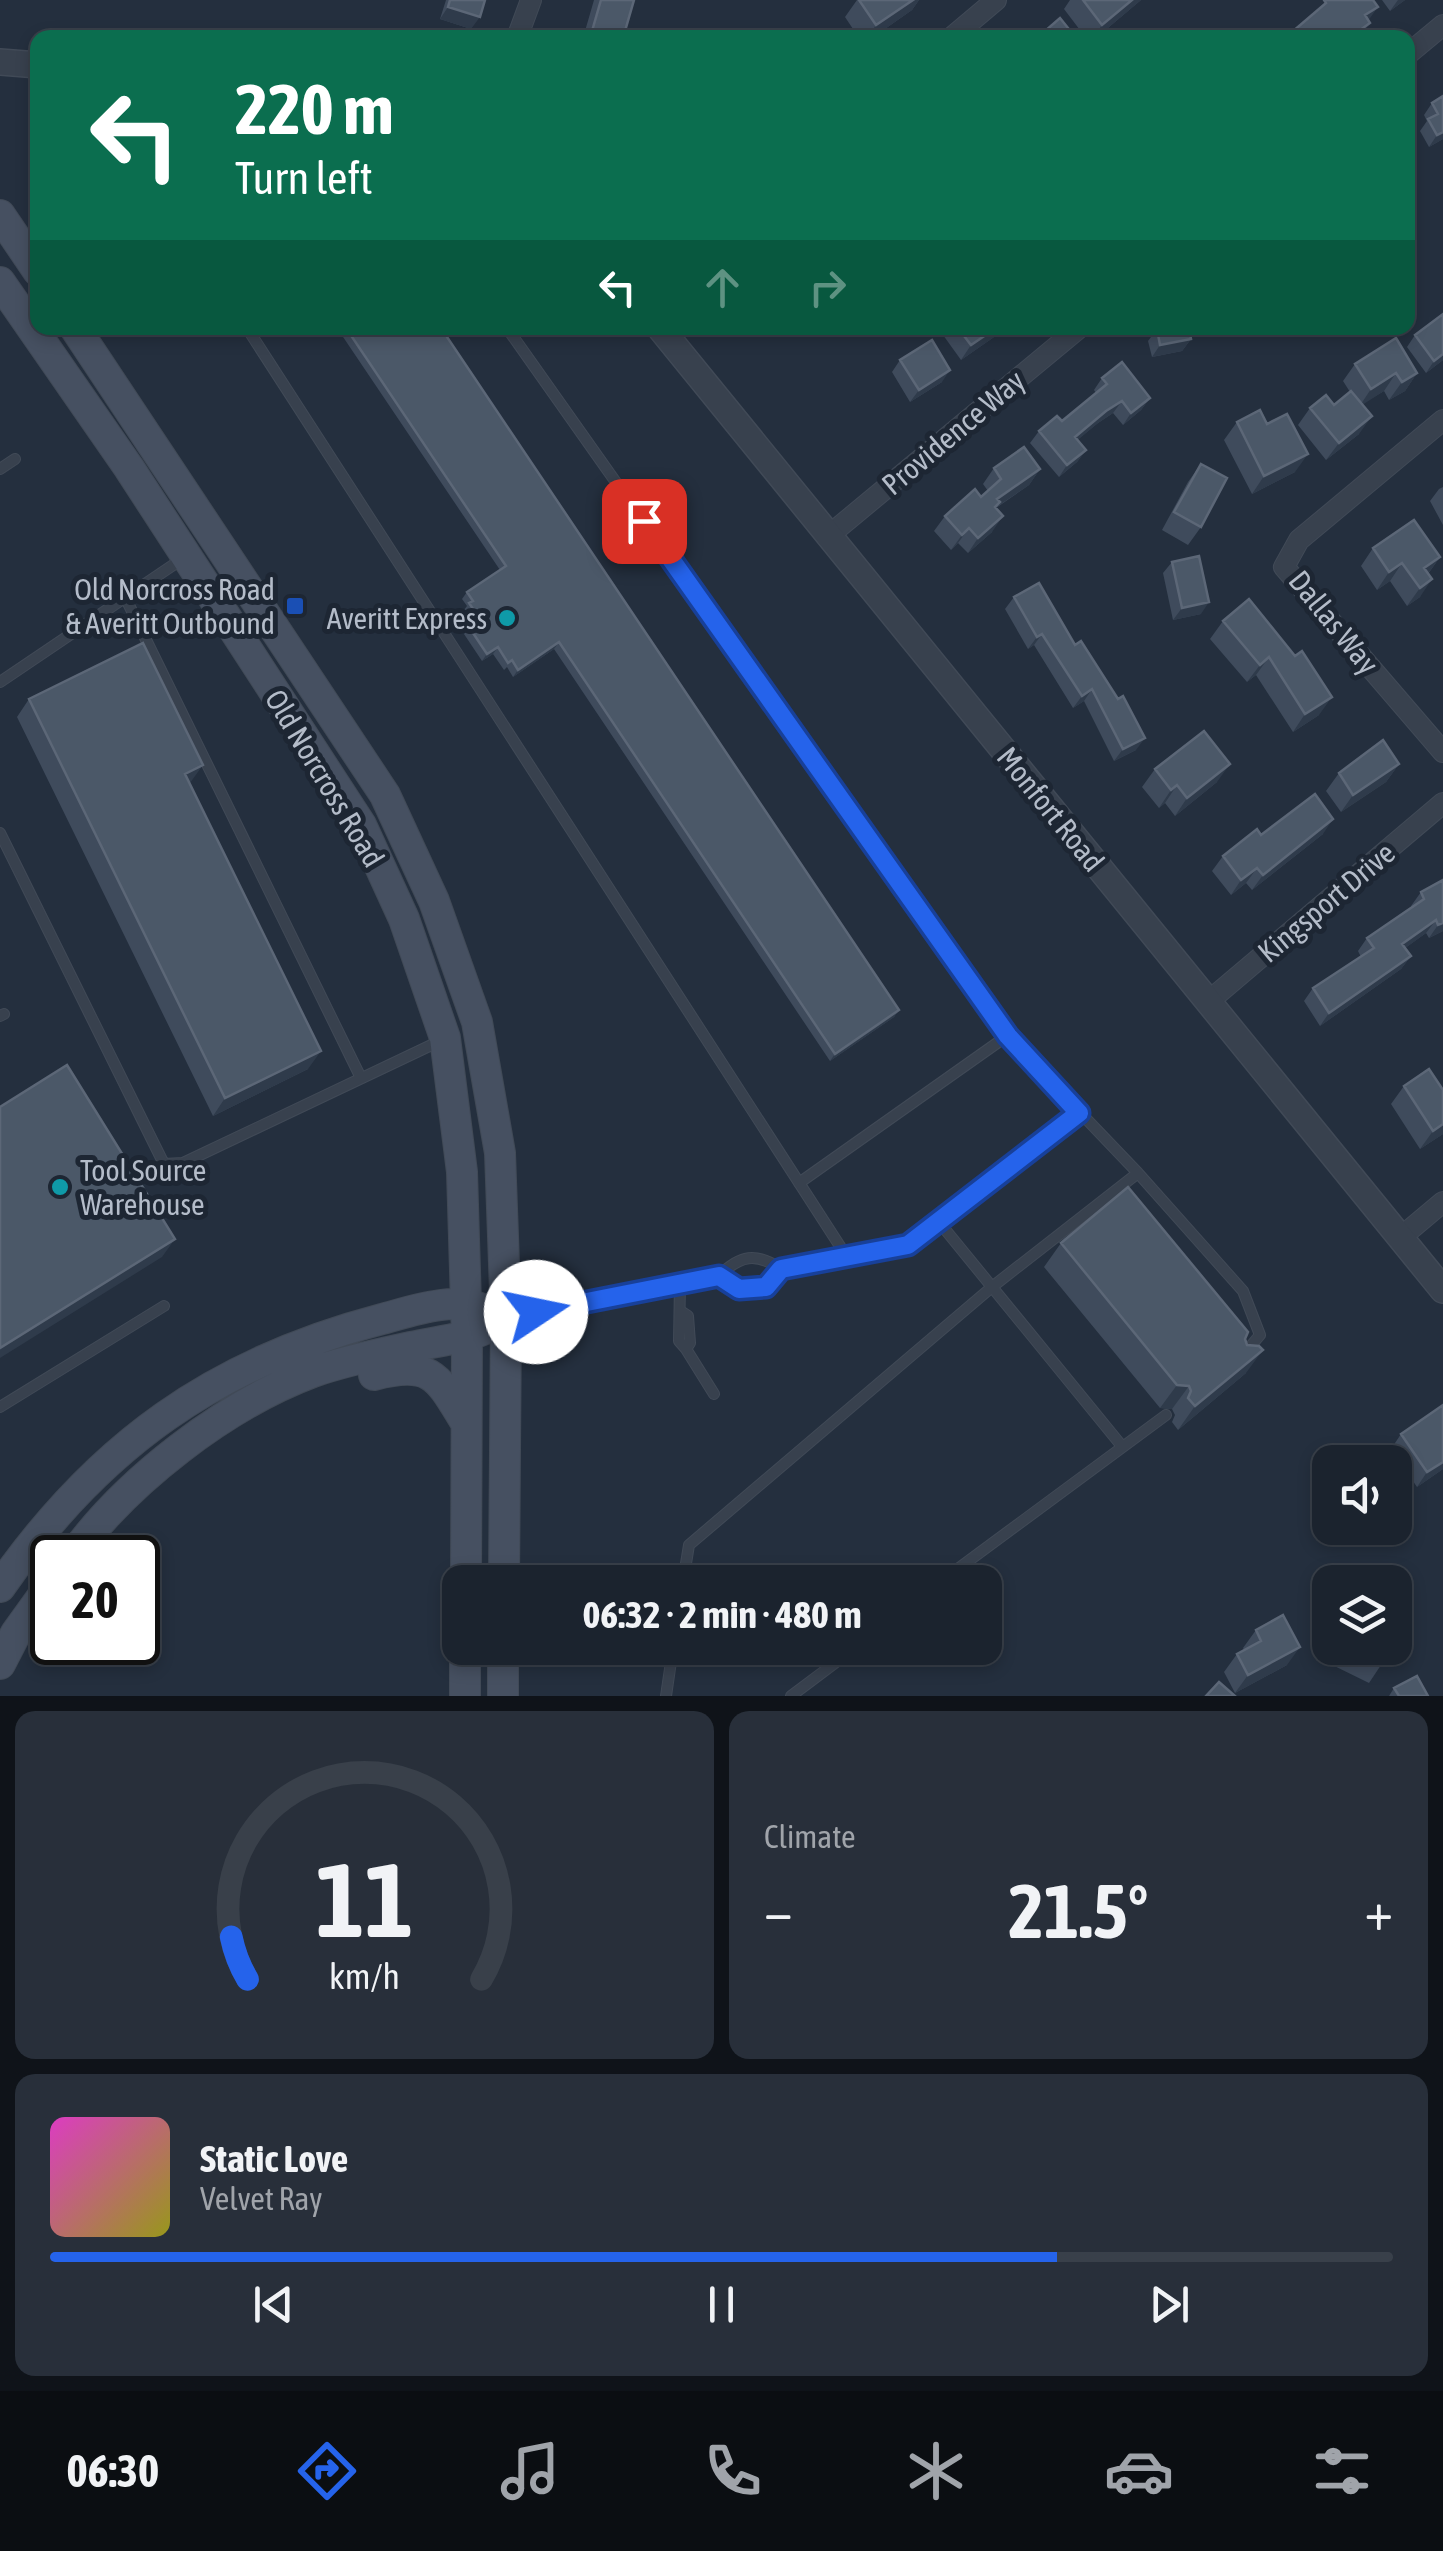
<!DOCTYPE html>
<meta charset="utf-8">
<style>
:root{--surface:#1b232e;--page:#282f3a;--text:#f1f3f6;--muted:#a0a4aa;--line:#39404a;--accent:#2563eb}
body{margin:0;font-family:"Asap Condensed",sans-serif;background:var(--page);color:var(--text);height:100vh;display:flex;flex-direction:column;font-size:38px;white-space:nowrap}
*{box-sizing:border-box;margin:0}
p{font-size:32px;color:var(--muted)}
.icon{flex:none;width:55px;height:55px;fill:none;stroke:currentColor;stroke-width:2;stroke-linecap:round;stroke-linejoin:round}
.map{position:relative;height:1696px;overflow:hidden}
.sheet{display:flex;flex-direction:column;gap:15px;padding:15px;background:#0f1319;flex:1}
.sheet>*{flex:none}
.hud{position:absolute;left:30px;top:30px;width:1385px;height:305px;border-radius:20px;box-shadow:0 5px 15px #0003,0 0 0 2px var(--line);background:#0b6e4f;color:#fff;overflow:hidden}
.controls{position:absolute;left:1312px;top:1445px;display:grid;gap:20px}
.controls a{display:grid;place-items:center;width:100px;height:100px;border-radius:20px;background:var(--surface);box-shadow:0 5px 15px #0003,0 0 0 2px var(--line);font-size:50px}
.speed{position:absolute;left:30px;top:1535px;display:flex;gap:20px;font-size:50px;font-weight:700;text-align:center}
.speed>*{display:grid;place-content:center;width:130px;height:130px;border-radius:50%;background:var(--surface);box-shadow:0 5px 15px #0003,0 0 0 2px var(--line);line-height:1}
.speed .limit{border:5px solid #111;border-radius:15px;background:#fff;color:#111}
.pin{position:absolute;display:grid;place-items:center;width:85px;height:85px;color:#fff;margin:-42px;border-radius:20px;box-shadow:0 5px 15px #0006}
.me{position:absolute;width:110px;margin:-55px;rotate:79deg;stroke-linejoin:round;filter:drop-shadow(0 0 8px #0008)}
.turn{display:flex;align-items:center;gap:35px;height:210px;padding:0 40px;font-size:45px}
.turn .icon{width:130px;height:130px;stroke-width:2.5}
.turn b{display:block;font-size:70px;line-height:85px}
.lanes{display:flex;align-items:center;height:95px;padding:0 40px;background:#0003;justify-content:center;gap:50px;direction:ltr}
.lanes .off{opacity:.35}
.big{font-size:75px;font-weight:700;line-height:1.1}
.sheet .tile{flex:1;display:flex;flex-direction:column;justify-content:center;gap:15px;min-width:0;padding:0 35px;border-radius:20px;background:var(--page)}
.sheet .dial{align-items:center;gap:0}
.dial svg{height:260px;overflow:visible;fill:none;stroke:var(--line);stroke-width:7;stroke-linecap:round;text-anchor:middle}
.dial text{fill:var(--text);stroke:none}
.song{display:flex;align-items:center;gap:30px}
.cover{width:120px;height:120px;border-radius:15px;background:linear-gradient(135deg,hsl(310 70% 55%),hsl(60 70% 35%))}
.played{height:10px;border-radius:5px;background:linear-gradient(90deg,var(--accent) 75%,var(--line) 75%)}
.keys{display:flex;justify-content:space-around;direction:ltr}
.heat{display:flex;justify-content:space-between;align-items:center;font-size:55px;direction:ltr}
.sheet .tiles{flex:1;display:grid;gap:15px;grid-template-columns:1fr 1fr}
.tile:last-child{grid-column:span 2}
.trip{position:absolute;left:442px;top:1565px;width:560px;height:100px;border-radius:20px;background:var(--surface);box-shadow:0 5px 15px #0003,0 0 0 2px var(--line);font-weight:700;line-height:100px;text-align:center}
.tab-bar{display:flex;height:160px;justify-content:space-around;align-items:center;background:#0b0e12;color:var(--muted)}
.tab-bar .icon{width:70px;height:70px}
.tab-bar .active{color:var(--accent)}
.tab-bar b{font-size:45px;color:var(--text)}
.map>svg:first-child{display:block}
.lines{fill:none;stroke-linecap:round;stroke-linejoin:round}
.service-casing{stroke:#414a57;stroke-width:12}
.minor-casing{stroke:#414a57;stroke-width:22}
.tertiary-casing{stroke:#414a57;stroke-width:28}
.secondary-casing{stroke:#414a57;stroke-width:32}
.service{stroke:#38414e;stroke-width:10}
.minor{stroke:#38414e;stroke-width:20}
.tertiary{stroke:#38414e;stroke-width:25}
.secondary{stroke:#465061;stroke-width:30}
.wall{fill:#3f4b5c}
.shaded-wall{fill:#2f3b4b}
.building{fill:#4b5868;stroke:#5c6777;stroke-width:2.5}
.route-casing{stroke:#184099;stroke-width:25}
.route{stroke:#2563eb;stroke-width:18}
.transit-dot{fill:#1a4fb4;stroke:#1d2633;stroke-width:4}
.culture-dot{fill:#0f9aa8;stroke:#1d2633;stroke-width:4}
.labels{text-anchor:middle;dominant-baseline:central;stroke-width:10;stroke-linejoin:round;paint-order:stroke}
.street-label{font-size:30px;fill:#b4bcc9;stroke:#1d2633}
.poi-label{font-size:30px;fill:#b4bcc9;stroke:#1d2633;text-anchor:end}
</style>
<div class="map">
<svg width="1443" height="1696" viewBox="0 0 1443 1696">
<rect width="100%" height="100%" fill="#242f3e"/>
<g class="lines">
<g class="service-casing">
<path id="service" d="M247,328L847,1257
M507,328L1007,1036L1138,1173L1243,1291L1260,1335L1244,1354
M0,469L15,459
M125,597L361,1078
M0,682L185,557
M0,833L164,1164L183,1163L442,1040
M0,1016L4,1014
M799,1183L1007,1036
M939,1222L1121,1445
M719,1276L739,1289L767,1287L781,1269L908,1245L1079,1113
M680,1284L679,1341L686,1349L690,1343L688,1316L682,1312
M512,1318L719,1276C740,1255 756,1252 781,1269
M686,1349L714,1394
M0,1407L164,1306
M683,1582L689,1545L992,1287L1138,1173
M940,1582L1166,1415
M666,1696L673,1648
M791,1696L855,1648"/>
</g>
<g class="minor-casing">
<path id="minor" d="M517,38L531,0
M951,38L996,0
M1408,54L1443,25
M1443,420L1299,540L1284,567L1443,752
M827,537L1079,328
M1209,1001L1443,803
M1400,1238L1443,1202"/>
</g>
<g class="tertiary-casing">
<path id="tertiary" d="M0,62L38,65
M660,328L1443,1290"/>
</g>
<g class="secondary-casing">
<path id="secondary" d="M0,215L38,271
M0,282L129,468L361,825L404,919L445,1038L462,1172L467,1337L466,1582
M75,328L385,795L434,901L477,1022L500,1153L506,1319L504,1582
M374,1375C432,1360 438,1377 466,1423
M71,1558C126,1481 225,1405 313,1372C344,1361 379,1354 411,1347C436,1341 461,1340 485,1329
M0,1587C99,1445 215,1363 382,1319C415,1310 454,1296 485,1310
M0,1664L16,1633L52,1583
M465,1696V1648
M503,1696V1648"/>
</g>
<use href="#service" class="service"/>
<use href="#minor" class="minor"/>
<use href="#tertiary" class="tertiary"/>
<use href="#secondary" class="secondary"/>
</g>
<path class="wall" d="M446,0H485L471,29L440,19Z
M594,0H634L623,38H583Z
M857,0H919L912,10L872,38H859L845,17Z
M1070,0H1141L1096,38H1086L1064,9Z
M1382,0H1405L1390,11Z
M1443,96V139L1429,147L1420,131L1427,121L1424,115L1432,103Z
M1443,314V360L1426,373L1407,347L1415,335Z
M337,328H441L899,1010L894,1017L830,1061L554,649L513,677L507,667L504,670L493,654L482,661L464,634L473,624L464,610L467,606L462,599L467,592L500,570Z
M938,328H1007L961,360Z
M1157,329L1191,339L1182,351L1152,357L1148,341Z
M900,360L942,382L910,402L892,372Z
M1355,364L1417,373L1405,391L1389,400L1384,391L1362,404L1359,434L1326,460L1298,425L1310,408L1334,405L1350,392L1343,381Z
M1102,378L1150,398L1141,410L1123,425L1113,413L1098,423L1077,440L1086,450L1077,462L1059,477L1030,443L1039,431L1062,421L1096,393L1094,390Z
M1237,422L1295,472L1252,494L1224,440Z
M1201,464V527L1188,545L1162,530L1188,482Z
M994,468L1040,469L1029,485L996,508L992,532L968,553L958,543L951,550L934,531L945,516L981,497L988,491L983,484Z
M1443,487V525L1430,501L1439,489Z
M1373,548L1440,557L1428,574L1420,597L1407,606L1390,581L1377,590L1361,566Z
M1172,562L1201,614L1173,620L1163,573Z
M1039,583L1136,750L1114,761L1084,701L1073,708L1034,645L1028,649L1005,609L1014,597Z
M1223,621L1295,656L1319,715L1293,732L1256,675L1247,682L1210,639Z
M29,699L190,784L308,1069L213,1116L17,717Z
M1399,764L1386,782L1341,812L1326,791L1339,773Z
M1155,769L1217,782L1175,816L1165,803L1159,808L1142,787Z
M1323,834L1252,890L1246,883L1231,895L1212,871L1223,856L1261,835Z
M1443,880V931L1429,938L1426,933L1405,948L1411,956L1401,969L1320,1026L1304,1001L1313,988L1361,957L1358,951L1367,938L1412,907L1411,906L1421,892Z
M1404,1086L1443,1134L1420,1149L1391,1104Z
M1061,1243L1245,1339L1246,1373L1178,1430L1172,1422L1175,1415L1172,1409L1160,1408L1044,1267Z
M1401,1434L1443,1469L1417,1487L1391,1449Z
M1330,1624V1648H1390L1381,1665L1369,1683L1314,1656Z
M1256,1630L1287,1665L1235,1693L1224,1672L1237,1654L1244,1650L1243,1648Z
M1394,1688L1428,1696H1389Z"/>
<path class="shaded-wall" d="M913,0H919L912,10L872,38H867L876,25Z
M1132,0H1141L1096,38H1093L1102,25Z
M1398,0H1405L1390,11Z
M448,7L480,17L471,29L440,19Z
M1378,7L1365,25V15Z
M1370,23L1360,38H1349Z
M1443,132V139L1429,147L1437,135Z
M996,328H1007L961,360L971,345Z
M1191,339L1182,351L1152,357L1160,345Z
M1443,354V360L1426,373L1434,361Z
M950,370L942,382L910,402L919,390Z
M1396,373L1384,391L1359,407L1371,389Z
M1417,373L1405,391L1389,400L1402,382Z
M1150,398L1141,410L1123,425L1131,413Z
M1122,401L1113,413L1098,423L1067,449L1075,437L1106,411Z
M1372,416L1359,434L1326,460L1339,443Z
M1086,450L1077,462L1059,477L1067,465Z
M1308,454L1295,472L1252,494L1264,476Z
M1040,469L1029,485L995,508L997,499Z
M1003,516L992,532L968,553L978,538Z
M969,528L958,543L951,550L962,535Z
M1440,557L1427,575L1424,568Z
M1402,563L1390,581L1377,590L1389,572Z
M1432,579L1420,597L1407,606L1420,588Z
M1209,602L1201,614L1173,620L1182,608Z
M1042,634L1034,645L1028,649L1037,637Z
M559,642L554,649L513,677L518,670Z
M498,647L493,654L482,661L487,654Z
M1269,657L1256,675L1247,682L1260,665Z
M1092,689L1084,701L1073,708L1082,696Z
M1332,697L1319,715L1293,732L1305,714Z
M1145,738L1136,750L1114,761L1123,749Z
M1230,764L1217,782L1175,816L1187,798Z
M1399,764L1386,782L1341,812L1353,795Z
M203,765L190,783L185,774Z
M1177,785L1165,803L1159,808L1171,790Z
M1333,819L1323,834L1252,890L1263,875Z
M1257,868L1246,883L1231,895L1241,880Z
M1436,920L1426,933L1393,957L1402,944Z
M1443,923V931L1429,938L1438,925Z
M1411,956L1401,969L1320,1026L1329,1013Z
M899,1010L894,1017L830,1061L835,1054Z
M321,1051L308,1069L213,1116L225,1098Z
M1443,1124V1134L1420,1149L1433,1131Z
M175,1239L162,1257L0,1358V1348Z
M1263,1350L1246,1373L1178,1430L1195,1406Z
M1177,1385L1189,1386L1172,1409L1160,1408Z
M1443,1462V1469L1417,1487L1427,1472Z
M1409,1502L1401,1514L1395,1519V1514Z
M1300,1647L1287,1665L1235,1693L1248,1675Z"/>
<path class="building" d="M450,0H485L480,17L448,7Z
M601,0H634L623,38H590Z
M859,0H913L876,25Z
M1083,0H1132L1102,25Z
M1324,0H1373L1378,7L1365,15L1370,23L1349,38H1285L1326,3Z
M1060,18L1076,38H1037Z
M1443,96V132L1437,135L1428,119L1438,114L1432,103Z
M1408,152L1413,160L1408,164Z
M1443,314V354L1434,361L1415,335Z
M346,328H441L899,1010L835,1054L559,642L518,670L512,660L508,663L498,647L487,654L469,627L480,619L469,603L473,601L467,592L506,566Z
M958,328H996L971,345Z
M1164,328H1189L1191,339L1160,345L1157,329Z
M1396,338L1417,373L1402,382L1396,373L1371,389L1355,364Z
M932,340L950,370L919,390L900,360Z
M1122,362L1150,398L1131,413L1122,401L1106,411L1075,437L1086,450L1067,465L1039,431L1057,416L1062,421L1107,384L1102,378Z
M1351,391L1372,416L1339,443L1310,408L1326,395L1334,405Z
M1260,410L1267,424L1287,414L1308,454L1264,476L1237,422Z
M1024,447L1040,469L997,499L1000,502L995,507L1003,516L978,538L969,528L962,535L945,516L975,489L981,497L1001,479L994,468Z
M1201,464L1227,478L1201,527L1174,512Z
M1414,520L1440,557L1424,568L1432,579L1420,588L1402,563L1389,572L1373,548Z
M1199,556L1209,602L1182,608L1172,562Z
M1039,583L1075,645L1081,641L1118,699L1123,696L1145,738L1123,749L1092,689L1082,696L1042,634L1037,637L1014,597Z
M1249,599L1295,656L1302,651L1332,697L1305,714L1269,657L1260,665L1223,621Z
M143,643L203,765L185,774L321,1051L225,1098L29,699Z
M1204,731L1230,764L1187,798L1177,785L1171,790L1155,769Z
M1383,740L1399,764L1353,795L1339,773Z
M1315,794L1333,819L1263,875L1257,868L1241,880L1223,856L1257,829L1261,835Z
M1443,880V923L1438,925L1436,920L1402,944L1411,956L1329,1013L1313,988L1374,948L1367,938L1424,899L1421,892Z
M67,1065L175,1239L0,1348V1107Z
M1429,1069L1443,1090V1124L1433,1131L1404,1086Z
M1128,1187L1248,1332L1245,1339L1247,1345L1259,1346L1263,1350L1195,1406L1188,1398L1191,1391L1189,1386L1177,1385L1061,1243Z
M1443,1405V1462L1427,1472L1401,1434Z
M1395,1485L1409,1502L1395,1514Z
M1283,1615L1300,1647L1248,1675L1237,1654L1261,1641L1256,1630Z
M1345,1648H1390L1381,1665Z
M1417,1676L1428,1696H1399L1394,1688Z
M1219,1682L1235,1696H1206Z"/>
<g class="lines">
<g class="route-casing">
<path id="route" d="M536,1312L719,1276L739,1289L766,1287L781,1269L908,1245L1079,1113L1008,1036L644,521"/>
</g>
<use href="#route" class="route"/>
</g>
<rect class="transit-dot" x="285" y="596" width="20" height="20" rx="5"/>
<g class="culture-dot">
<circle cx="507" cy="618" r="10"/>
<circle cx="60" cy="1187" r="10"/>
</g>
<g class="labels">
<g class="street-label">
<text transform="translate(953 432) rotate(-40)">Providence Way</text>
<text transform="translate(1334 622) rotate(51)">Dallas Way</text>
<text transform="translate(325 778) rotate(59)">Old Norcross Road</text>
<text transform="translate(1051 809) rotate(51)">Monfort Road</text>
<text transform="translate(1326 902) rotate(-40)">Kingsport Drive</text>
</g>
<g class="poi-label">
<text x="275" y="589">Old Norcross Road<tspan x="275" dy="34">&amp; Averitt Outbound</tspan></text>
<text x="487" y="618">Averitt Express</text>
<text x="80" y="1170" text-anchor="start">Tool Source<tspan x="80" dy="34">Warehouse</tspan></text>
</g>
</g>
</svg>
<div class="controls">
<a><svg class="icon" aria-label="sound" viewBox="0 0 24 24"><path d="M4 9h4l5-4v14l-5-4H4zM17 9q2 3 0 6"/></svg></a>
<a><svg class="icon" aria-label="layers" viewBox="0 0 24 24"><path d="M12 4l9 5-9 5-9-5zM3 14l9 5 9-5"/></svg></a>
</div>
<div class="speed"><div class="limit">20</div></div>
<div class="pin" style="left:644px;top:521px;background:#d93025"><svg class="icon" aria-label="arrive" viewBox="0 0 24 24"><path d="M6 21V4h12l-3 4 3 4H6"/></svg></div>
<svg class="me" style="left:536px;top:1312px" viewBox="-20 -20 40 40"><circle r="19" fill="#fff"/><path d="M0-13L10 11 0 6-10 11z" fill="#2563eb"/></svg>
<div class="trip">06:32 · 2 min · 480 m</div>
<div class="hud">
<div class="turn"><svg class="icon" aria-label="left" viewBox="0 0 24 24"><path d="M17 20v-9H6M10 6l-5 5 5 5"/></svg><div><b>220 m</b>Turn left</div></div>
<div class="lanes"><svg class="icon" aria-label="left" viewBox="0 0 24 24"><path d="M17 20v-9H6M10 6l-5 5 5 5"/></svg><svg class="icon off" aria-label="ahead" viewBox="0 0 24 24"><path d="M12 20V5M6 11l6-6 6 6"/></svg><svg class="icon off" aria-label="right" viewBox="0 0 24 24"><path d="M7 20v-9h11M14 6l5 5-5 5"/></svg></div>
</div>
</div>
<section class="sheet">
<div class="tiles">
<div class="tile dial"><svg viewBox="0 0 100 80">
<path d="M14 69A42 42 0 1 1 86 69"/>
<path d="M14 69A42 42 0 0 1 9 56" stroke="#2563eb"/>
<text x="50" y="56" font-size="32" font-weight="700">11</text>
<text x="50" y="72" font-size="11">km/h</text>
</svg></div>
<div class="tile"><p>Climate</p>
<div class="heat"><a>−</a><b class="big">21.5°</b><a>+</a></div>
</div>
<div class="tile">
<div class="song"><i class="cover"></i><div><b>Static Love</b><p>Velvet Ray</p></div></div>
<div class="played"></div>
<div class="keys"><svg class="icon" aria-label="previous" viewBox="0 0 24 24"><path d="M18 5L8 12l10 7zM5 5v14"/></svg><svg class="icon" aria-label="pause" viewBox="0 0 24 24"><path d="M8 5v14M16 5v14"/></svg><svg class="icon" aria-label="next" viewBox="0 0 24 24"><path d="M6 5l10 7-10 7zM19 5v14"/></svg></div>
</div>
</div>
</section>
<nav class="tab-bar">
<b>06:30</b>
<svg class="icon active" aria-label="directions" viewBox="0 0 24 24"><path d="M12 3l9 9-9 9-9-9zM9 14v-3h6M13 9l2 2-2 2"/></svg>
<svg class="icon" aria-label="music" viewBox="0 0 24 24"><path d="M9 18V5l10-2v13"/><circle cx="6" cy="18" r="3"/><circle cx="16" cy="16" r="3"/></svg>
<svg class="icon" aria-label="phone" viewBox="0 0 24 24"><path d="M5 4h4l2 5-3 2q2 4 5 5l2-3 5 2v4C11 20 4 13 5 4z"/></svg>
<svg class="icon" aria-label="climate" viewBox="0 0 24 24"><path d="M12 3v18M4 7l16 10M4 17L20 7"/></svg>
<svg class="icon" aria-label="car" viewBox="0 0 24 24"><path d="M5 17H2v-5l4-1 3-4h7l3 4 3 1v5h-3M9 17h6M6 11h13"/><circle cx="7" cy="17" r="2"/><circle cx="17" cy="17" r="2"/></svg>
<svg class="icon" aria-label="filters" viewBox="0 0 24 24"><path d="M4 7h16M4 17h16"/><circle cx="9" cy="7" r="2"/><circle cx="15" cy="17" r="2"/></svg>
</nav>
